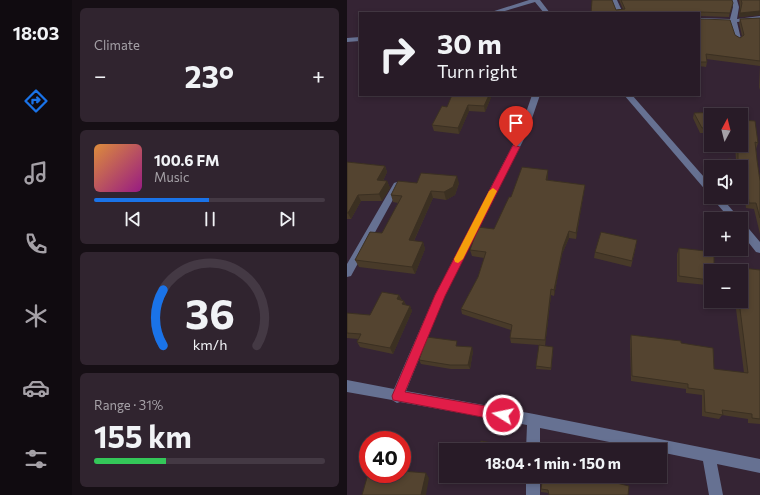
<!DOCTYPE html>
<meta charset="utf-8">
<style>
:root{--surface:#281b27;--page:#30242f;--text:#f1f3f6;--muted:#a5a1a7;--line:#443944;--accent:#1a73e8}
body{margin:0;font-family:Commissioner,sans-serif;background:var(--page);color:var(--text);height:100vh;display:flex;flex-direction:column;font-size:15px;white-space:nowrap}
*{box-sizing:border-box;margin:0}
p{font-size:13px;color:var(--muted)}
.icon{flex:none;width:22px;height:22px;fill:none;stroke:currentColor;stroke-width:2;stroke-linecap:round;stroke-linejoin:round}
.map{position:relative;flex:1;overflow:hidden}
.side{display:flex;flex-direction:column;gap:8px;padding:8px;background:#160f15;width:275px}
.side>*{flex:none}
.banner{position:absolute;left:12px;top:12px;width:341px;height:84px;border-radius:0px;box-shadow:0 2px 6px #0003,0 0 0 1px var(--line);background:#281b27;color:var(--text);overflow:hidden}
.needle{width:26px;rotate:7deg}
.tools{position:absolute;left:357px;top:108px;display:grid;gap:8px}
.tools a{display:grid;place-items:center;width:44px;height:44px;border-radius:0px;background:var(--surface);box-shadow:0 2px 6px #0003,0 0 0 1px var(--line);font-size:20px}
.speed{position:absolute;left:12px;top:431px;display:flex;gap:8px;font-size:20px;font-weight:700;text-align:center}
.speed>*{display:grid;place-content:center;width:52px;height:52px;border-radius:50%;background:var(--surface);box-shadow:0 2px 6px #0003,0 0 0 1px var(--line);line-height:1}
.speed .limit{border:6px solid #d22;background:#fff;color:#111}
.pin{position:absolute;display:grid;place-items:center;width:34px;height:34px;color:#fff;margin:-41px -17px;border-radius:50% 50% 50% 0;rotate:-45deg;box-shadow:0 0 4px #0007}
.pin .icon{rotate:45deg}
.me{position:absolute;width:44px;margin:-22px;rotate:280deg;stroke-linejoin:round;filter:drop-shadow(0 0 3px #0008)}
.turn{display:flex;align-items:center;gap:14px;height:84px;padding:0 12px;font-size:18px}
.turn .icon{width:52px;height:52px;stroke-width:2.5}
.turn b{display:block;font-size:28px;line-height:34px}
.big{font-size:30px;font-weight:700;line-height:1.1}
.side .widget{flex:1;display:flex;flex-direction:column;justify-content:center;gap:6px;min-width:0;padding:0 14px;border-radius:6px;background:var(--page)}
.side .dial{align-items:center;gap:0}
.dial svg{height:104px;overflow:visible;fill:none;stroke:var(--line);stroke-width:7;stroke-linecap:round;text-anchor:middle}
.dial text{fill:var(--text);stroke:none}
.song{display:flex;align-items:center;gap:12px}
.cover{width:48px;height:48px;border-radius:6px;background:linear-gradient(135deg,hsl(30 70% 55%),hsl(310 70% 35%))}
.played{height:4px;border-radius:2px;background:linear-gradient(90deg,var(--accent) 50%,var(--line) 50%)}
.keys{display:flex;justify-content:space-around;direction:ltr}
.heat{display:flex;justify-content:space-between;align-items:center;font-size:22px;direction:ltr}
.charge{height:6px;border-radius:3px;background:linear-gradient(90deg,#34c759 31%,var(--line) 0)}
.trip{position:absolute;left:92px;top:443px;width:228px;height:40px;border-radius:0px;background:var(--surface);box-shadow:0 2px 6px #0003,0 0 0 1px var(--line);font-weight:700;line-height:40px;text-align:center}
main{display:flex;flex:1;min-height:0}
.tabs{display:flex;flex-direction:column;width:72px;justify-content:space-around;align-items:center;background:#100b10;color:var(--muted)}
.tabs .icon{width:28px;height:28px}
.tabs .on{color:var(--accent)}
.tabs b{font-size:18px;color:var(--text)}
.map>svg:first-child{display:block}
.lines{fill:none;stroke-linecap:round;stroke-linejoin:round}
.minor{fill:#667192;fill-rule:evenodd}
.wall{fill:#483a29}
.shaded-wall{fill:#3b3022}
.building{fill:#544430;stroke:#3b3022}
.route{fill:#e11d48;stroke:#92132f}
.slow{fill:#f59e0b}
</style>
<main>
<nav class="tabs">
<b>18:03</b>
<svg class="icon on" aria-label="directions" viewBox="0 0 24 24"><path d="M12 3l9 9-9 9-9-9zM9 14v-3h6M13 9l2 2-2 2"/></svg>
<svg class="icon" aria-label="music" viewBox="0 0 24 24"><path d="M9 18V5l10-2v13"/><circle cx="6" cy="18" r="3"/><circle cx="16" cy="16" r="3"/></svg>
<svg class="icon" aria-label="phone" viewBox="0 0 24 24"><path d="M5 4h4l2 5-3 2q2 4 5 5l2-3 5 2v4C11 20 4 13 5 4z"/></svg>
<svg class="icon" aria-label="climate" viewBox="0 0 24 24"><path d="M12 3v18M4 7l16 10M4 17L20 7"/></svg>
<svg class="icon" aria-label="car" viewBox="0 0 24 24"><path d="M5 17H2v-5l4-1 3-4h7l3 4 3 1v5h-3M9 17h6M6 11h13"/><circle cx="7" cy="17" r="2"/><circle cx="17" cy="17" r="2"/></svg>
<svg class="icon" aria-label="filters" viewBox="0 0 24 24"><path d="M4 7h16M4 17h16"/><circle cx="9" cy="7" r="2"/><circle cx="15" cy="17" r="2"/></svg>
</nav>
<section class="side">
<div class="widget"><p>Climate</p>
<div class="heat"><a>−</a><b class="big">23°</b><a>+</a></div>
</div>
<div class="widget">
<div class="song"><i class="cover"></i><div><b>100.6 FM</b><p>Music</p></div></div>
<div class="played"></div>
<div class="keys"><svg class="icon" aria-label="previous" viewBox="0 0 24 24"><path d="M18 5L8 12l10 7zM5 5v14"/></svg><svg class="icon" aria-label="pause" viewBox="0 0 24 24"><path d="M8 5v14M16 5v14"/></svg><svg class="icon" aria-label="next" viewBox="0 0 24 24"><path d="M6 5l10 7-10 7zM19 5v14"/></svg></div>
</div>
<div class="widget dial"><svg viewBox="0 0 100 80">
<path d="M14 69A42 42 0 1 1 86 69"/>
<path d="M14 69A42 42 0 0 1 14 26" stroke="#1a73e8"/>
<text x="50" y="56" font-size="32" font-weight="700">36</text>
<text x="50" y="72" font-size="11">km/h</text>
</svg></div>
<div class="widget"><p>Range · 31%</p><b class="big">155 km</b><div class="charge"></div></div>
</section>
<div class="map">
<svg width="413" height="495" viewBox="0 0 413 495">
<rect width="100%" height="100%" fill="#352434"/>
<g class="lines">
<path class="minor" d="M182,0H193L203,13H197L188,2L151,13H141Z
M264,0H270L276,13H270Z
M384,0H390L392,7L390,19L413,16V20L390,22L394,39L391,41L388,39L383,23L352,22V18L383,19L386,7Z
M13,37V41L0,42V38Z
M185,95H193L180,133L98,295L59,391L187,414L413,459V473L370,464L376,495H362L356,461L313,452V450H302L193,428V450H179L180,425L53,402L50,403L45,400L0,392V380L47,389L88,295L172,133Z
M277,95H285L364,185V194L361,193Z
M50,182L54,185L4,276L0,277V264L47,183Z
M364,197H374L393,219H383Z
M394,222L397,223L413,242V253L409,252L394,233Z
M179,476H193V495H179Z"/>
</g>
<path class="wall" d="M272,0H385L382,17L352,16L353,19L393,38L395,36L392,23L393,19L413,18V90L412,87L413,66L359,59L360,62L359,67L352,66V13L269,10L276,9Z
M392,0H413V15L392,17L393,7Z
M145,95L138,112L122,111L112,134L87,131L85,125L100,107Z
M347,113L364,115V133H353L346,118Z
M394,120L411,143L409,149L410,160L413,181V234L407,209L399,208L397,190H394V167H379V165L381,159L389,160L388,145H394Z
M0,162L38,166L40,172L36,181H40L43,188L35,201H14L4,219H0Z
M201,170V177L200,180L238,185L229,239L222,238L215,254L207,296L204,295L198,346L206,349L204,370L189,369L192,345L164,343L163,338L164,330L115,314L114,309L131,277L137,258L125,256L123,250L147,229L164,197Z
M112,183L108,195L99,200L86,198L67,241L76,242L78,249L68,274L12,267L8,260L35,233L51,203L46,202L44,195Z
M289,246L284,267L247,258L248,252Z
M332,248L367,269V271H364V275H362V280L360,285L330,282V254Z
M388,267L413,270V424L401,423V419L375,415L372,419L355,416V395L339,393V389L284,381L283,341L284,335L334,343L367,369L397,373L388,301H394V271H386Z
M52,295L55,300L57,301L59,305L63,306L65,311L46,354L13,347L10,342L11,339L0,338V313L23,315Z
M111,346L126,351L123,369H104L74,364L72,360Z
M244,476L202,493L194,492V489Z"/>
<path class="shaded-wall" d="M413,11V15L392,17L393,13Z
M142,95H145L138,112L137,106Z
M121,105L122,111L112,134L111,128Z
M38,166L40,172L33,187L30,180Z
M201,170V177L199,187V180Z
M110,176L112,183L108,195L99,200L97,192Z
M40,181L43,188L35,201L32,194Z
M238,185L229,239V233Z
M84,191L86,198L64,247L62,240Z
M11,195L14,201L4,219L1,213Z
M222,231V238L215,254L207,296V290L216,247Z
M76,242L78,249L68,274L65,267Z
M204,289V295L198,346V340Z
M52,295L55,301L50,299Z
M57,301L59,306L55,304Z
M63,306L65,311L46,354L43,348Z
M125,347L126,351L123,369L121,365Z
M79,473L82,478L79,495H74Z"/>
<path class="building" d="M245,0H265L269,10L278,9L274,0H385L386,3L383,13L353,12L352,13H244Z
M394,0H413V11L393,13L395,3Z
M352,16L353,19L383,20L388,35L393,38L397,35L393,19L413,18V61L359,54L360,62H352Z
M105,95H142L137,106L121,105L111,128L85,125L95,106L100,107Z
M373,112L374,115H364V127L355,128L347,113Z
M394,120L408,121L411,143L408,142L410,160L413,181V218L409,203H402L400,185L394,184V167H382L381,159L391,160V145H394Z
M0,162L38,166L30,180L40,181L32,194L11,195L1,213H0Z
M175,167L201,170L199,180L238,185L229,233L222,231L216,247L207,290L204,289L198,340L163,338L165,325L114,309L131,277L139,252L123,250L131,227L147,229L162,197H164Z
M74,173L110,176L106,187L97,192L84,191L62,240L76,242L65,267L8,260L23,232L35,233L55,196L44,195L51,181L70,183Z
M254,232L290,240L285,261L248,252Z
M332,248L367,252V269H362V280L332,276Z
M388,267L413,270V419L405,418V414L375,410L376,415L358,412L357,390L341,388V384L285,376L284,335L334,341V343L366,348L367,369L401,373L392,301H394V271H388Z
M35,292L52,295L50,299L57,301L55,304L63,306L43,348L10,342L14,334L0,333V313L23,315Z
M80,337L110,341L109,346L125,347L121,365H103L72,360Z
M192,345L206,347L204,368L189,366Z
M134,441L161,446L160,450H132Z
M200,446L238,450H199Z
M55,471L79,473L74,495H15L21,474H55Z
M196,476H244V477L282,486L281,495H202L201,490L194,489Z"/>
<path class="route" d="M166,145L173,147L98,296L58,392L156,409L161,411L162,415L161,419L156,421L46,400L45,396L88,295Z"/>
<path class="slow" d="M146,188L150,191L116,259L111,263L108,262L107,259L142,191Z"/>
</svg>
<div class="tools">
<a><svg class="needle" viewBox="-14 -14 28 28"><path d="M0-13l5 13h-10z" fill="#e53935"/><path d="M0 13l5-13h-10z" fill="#a5a1a7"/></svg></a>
<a><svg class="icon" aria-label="sound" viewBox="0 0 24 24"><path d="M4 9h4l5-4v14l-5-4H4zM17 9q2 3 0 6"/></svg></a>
<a>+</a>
<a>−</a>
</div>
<div class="speed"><div class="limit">40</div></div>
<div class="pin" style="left:169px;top:147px;background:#d93025"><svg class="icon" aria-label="arrive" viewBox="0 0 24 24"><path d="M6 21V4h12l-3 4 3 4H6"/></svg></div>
<svg class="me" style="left:156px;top:415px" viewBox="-20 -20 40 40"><circle r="17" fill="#e11d48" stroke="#fff" stroke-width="3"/><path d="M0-11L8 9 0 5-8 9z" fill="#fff"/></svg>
<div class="trip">18:04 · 1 min · 150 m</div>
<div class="banner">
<div class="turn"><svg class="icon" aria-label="right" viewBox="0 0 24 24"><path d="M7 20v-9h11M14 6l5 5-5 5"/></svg><div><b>30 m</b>Turn right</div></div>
</div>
</div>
</main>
